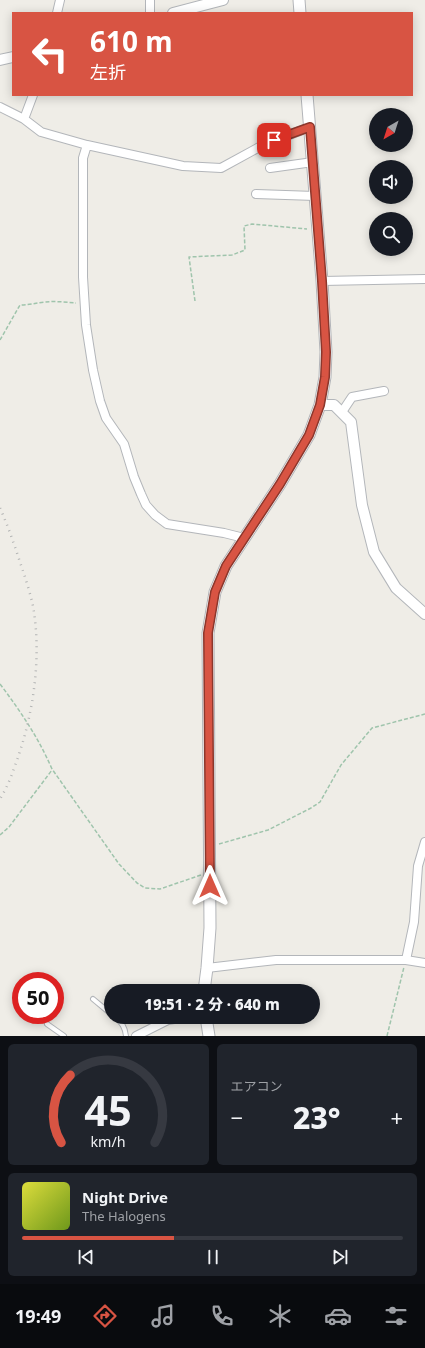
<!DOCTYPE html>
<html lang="ja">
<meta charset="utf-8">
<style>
:root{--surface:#171b24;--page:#20242c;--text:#f1f3f6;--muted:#9ea1a6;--line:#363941;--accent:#d85443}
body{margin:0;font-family:"Noto Sans","Noto Sans JP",sans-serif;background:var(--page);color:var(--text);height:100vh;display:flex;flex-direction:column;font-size:15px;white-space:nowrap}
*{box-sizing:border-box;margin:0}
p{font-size:13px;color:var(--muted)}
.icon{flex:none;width:22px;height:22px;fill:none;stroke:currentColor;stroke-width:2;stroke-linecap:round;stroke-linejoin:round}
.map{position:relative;height:1036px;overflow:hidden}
.drawer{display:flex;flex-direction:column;gap:8px;padding:8px;background:#0d0f14;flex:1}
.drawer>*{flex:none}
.banner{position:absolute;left:12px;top:12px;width:401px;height:84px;border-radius:0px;box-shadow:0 2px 10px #0003;background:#d85443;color:#fff;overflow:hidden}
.needle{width:26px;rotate:219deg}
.tools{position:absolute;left:369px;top:108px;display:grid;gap:8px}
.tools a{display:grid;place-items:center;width:44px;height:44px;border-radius:50%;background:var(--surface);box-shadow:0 2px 10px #0003;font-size:20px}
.speed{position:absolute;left:12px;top:972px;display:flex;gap:8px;font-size:20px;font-weight:700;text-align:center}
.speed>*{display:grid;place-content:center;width:52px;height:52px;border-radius:50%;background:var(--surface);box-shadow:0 2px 10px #0003;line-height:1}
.speed .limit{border:6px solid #d22;background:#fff;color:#111}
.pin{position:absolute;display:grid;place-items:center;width:34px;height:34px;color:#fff;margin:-17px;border-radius:8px;box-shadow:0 2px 6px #0006}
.me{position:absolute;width:44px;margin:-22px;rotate:0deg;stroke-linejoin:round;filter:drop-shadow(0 0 3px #0008)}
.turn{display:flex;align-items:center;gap:14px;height:84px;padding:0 12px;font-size:18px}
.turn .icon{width:52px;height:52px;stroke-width:2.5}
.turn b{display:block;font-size:28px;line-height:34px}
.big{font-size:30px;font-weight:800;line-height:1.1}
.drawer .card{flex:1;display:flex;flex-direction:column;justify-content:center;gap:6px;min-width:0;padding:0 14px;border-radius:6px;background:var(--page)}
.drawer .dial{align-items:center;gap:0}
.dial svg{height:104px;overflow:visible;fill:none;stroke:var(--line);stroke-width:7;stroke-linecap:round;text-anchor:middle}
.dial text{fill:var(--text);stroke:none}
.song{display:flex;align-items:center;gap:12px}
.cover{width:48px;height:48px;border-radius:6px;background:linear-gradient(135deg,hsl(60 70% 55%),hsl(80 70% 35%))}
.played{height:4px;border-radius:2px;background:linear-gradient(90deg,var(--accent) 40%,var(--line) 40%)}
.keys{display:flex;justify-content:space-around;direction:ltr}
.heat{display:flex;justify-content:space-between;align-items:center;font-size:22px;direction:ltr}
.drawer .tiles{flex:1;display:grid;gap:8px;grid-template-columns:1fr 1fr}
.card:last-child{grid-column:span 2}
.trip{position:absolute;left:104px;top:984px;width:216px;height:40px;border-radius:20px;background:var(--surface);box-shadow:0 2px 10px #0003;font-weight:800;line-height:40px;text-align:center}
.dock{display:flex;height:64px;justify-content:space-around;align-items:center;background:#090b0e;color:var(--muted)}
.dock .icon{width:28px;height:28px}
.dock .current{color:var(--accent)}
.dock b{font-size:18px;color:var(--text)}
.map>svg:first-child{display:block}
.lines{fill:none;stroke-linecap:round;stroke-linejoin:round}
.service-casing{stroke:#b3b6ba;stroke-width:6}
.minor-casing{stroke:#b3b6ba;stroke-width:10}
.tertiary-casing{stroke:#b3b6ba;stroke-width:12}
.secondary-casing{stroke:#b3b5b9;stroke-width:13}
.path{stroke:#9fc4ac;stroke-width:1.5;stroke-dasharray:4 2;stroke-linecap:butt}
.service{stroke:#fff;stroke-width:4}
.minor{stroke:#fff;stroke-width:8}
.tertiary{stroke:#fff;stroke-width:10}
.secondary{stroke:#fff;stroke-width:11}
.rail{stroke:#b4b5b5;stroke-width:2.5;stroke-dasharray:1 5;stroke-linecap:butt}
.route-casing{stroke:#8c372c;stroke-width:10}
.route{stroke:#d85443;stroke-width:7}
</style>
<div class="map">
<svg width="425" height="1036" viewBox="0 0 425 1036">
<rect width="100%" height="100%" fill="#efede7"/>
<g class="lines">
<g class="service-casing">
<path id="service" d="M93,999L111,1014
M115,1017C122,1023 125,1027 126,1036
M47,1024L64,1036"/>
</g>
<g class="minor-casing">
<path id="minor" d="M57,13L60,0
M150,13V0
M0,107L24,119L41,132L87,145L183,166L221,168L263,145L310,127
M24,119L33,95
M87,145L83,158V277L86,325L93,370L100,401L106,418L124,444L134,477L141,494L146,505L155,515L167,524L224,533L244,538
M270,168L313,162
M256,194L315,196
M322,281L425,279
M342,412L352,397L384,391
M406,960L425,963
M207,968L276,960H406L414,922L418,866L425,842
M136,1036L168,1020L186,1017"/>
</g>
<g class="tertiary-casing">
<path id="tertiary" d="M173,13L223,0
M0,60L13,57
M320,405H334L351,422L362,505L374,552L396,588L425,614"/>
</g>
<g class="secondary-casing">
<path id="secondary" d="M299,0L300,13
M204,991L207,968L210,928L208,633L215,592L226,566L280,484L309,435L320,405L325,377L326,352L322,281L307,95
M206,1017L209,1036"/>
</g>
<path class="path" d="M195,301L189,257L232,255L245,250L244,226L252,224L307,229
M0,340L20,305C28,305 36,303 45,302C55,301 66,302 76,303
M0,684C21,712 38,737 52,769L119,864L137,883L145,888L160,889L201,875
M0,835L9,827L52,770
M219,844L268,830L311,808L320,802L341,765L372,728L425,714
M387,1036L404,967"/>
<use href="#service" class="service"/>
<use href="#minor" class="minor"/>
<use href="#tertiary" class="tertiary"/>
<use href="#secondary" class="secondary"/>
<path class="rail" d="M0,508C8,526 14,544 20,562C25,577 30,592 33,606C41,652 35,701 22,745C16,763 10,783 0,799"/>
</g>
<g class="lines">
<g class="route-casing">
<path id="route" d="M210,886L208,633L215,592L226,566L280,484L309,435L320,405L325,377L326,352L322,281L310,127L274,140"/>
</g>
<use href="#route" class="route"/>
</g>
</svg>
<div class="tools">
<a><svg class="needle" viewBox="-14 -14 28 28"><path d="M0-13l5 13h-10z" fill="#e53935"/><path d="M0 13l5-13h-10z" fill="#9ea1a6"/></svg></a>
<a><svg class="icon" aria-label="sound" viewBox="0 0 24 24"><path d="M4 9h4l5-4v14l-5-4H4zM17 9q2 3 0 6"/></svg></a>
<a><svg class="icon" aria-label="search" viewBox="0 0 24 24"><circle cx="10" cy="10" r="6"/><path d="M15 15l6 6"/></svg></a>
</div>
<div class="speed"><div class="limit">50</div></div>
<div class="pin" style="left:274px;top:140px;background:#d93025"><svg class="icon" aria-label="arrive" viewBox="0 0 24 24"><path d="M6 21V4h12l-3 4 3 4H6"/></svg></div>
<svg class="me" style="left:210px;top:886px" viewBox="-20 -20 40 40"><path d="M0-17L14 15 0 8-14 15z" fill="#d85443" stroke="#fff" stroke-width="4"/></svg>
<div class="trip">19:51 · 2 分 · 640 m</div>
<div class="banner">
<div class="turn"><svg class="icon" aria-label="left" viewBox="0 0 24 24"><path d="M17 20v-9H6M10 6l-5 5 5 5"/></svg><div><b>610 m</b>左折</div></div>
</div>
</div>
<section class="drawer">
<div class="tiles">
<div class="card dial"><svg viewBox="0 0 100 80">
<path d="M14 69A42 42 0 1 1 86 69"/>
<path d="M14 69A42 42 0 0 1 21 17" stroke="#d85443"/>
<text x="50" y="56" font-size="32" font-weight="700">45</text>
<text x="50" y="72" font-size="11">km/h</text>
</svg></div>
<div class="card"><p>エアコン</p>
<div class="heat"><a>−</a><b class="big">23°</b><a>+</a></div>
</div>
<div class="card">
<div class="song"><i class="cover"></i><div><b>Night Drive</b><p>The Halogens</p></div></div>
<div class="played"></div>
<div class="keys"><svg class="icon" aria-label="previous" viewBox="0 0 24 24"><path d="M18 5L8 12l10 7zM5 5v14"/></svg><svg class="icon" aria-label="pause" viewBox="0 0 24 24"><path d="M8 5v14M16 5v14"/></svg><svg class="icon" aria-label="next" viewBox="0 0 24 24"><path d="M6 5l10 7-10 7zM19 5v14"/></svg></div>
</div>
</div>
</section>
<nav class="dock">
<b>19:49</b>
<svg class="icon current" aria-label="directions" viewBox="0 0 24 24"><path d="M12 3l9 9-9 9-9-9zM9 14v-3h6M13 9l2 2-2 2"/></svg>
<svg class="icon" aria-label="music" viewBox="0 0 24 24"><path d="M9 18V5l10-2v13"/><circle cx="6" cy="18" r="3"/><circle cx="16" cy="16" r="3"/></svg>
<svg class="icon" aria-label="phone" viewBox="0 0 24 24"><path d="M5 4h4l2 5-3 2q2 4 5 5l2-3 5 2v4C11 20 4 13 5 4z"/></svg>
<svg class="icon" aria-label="climate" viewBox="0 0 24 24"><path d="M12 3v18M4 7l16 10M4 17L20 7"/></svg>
<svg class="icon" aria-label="car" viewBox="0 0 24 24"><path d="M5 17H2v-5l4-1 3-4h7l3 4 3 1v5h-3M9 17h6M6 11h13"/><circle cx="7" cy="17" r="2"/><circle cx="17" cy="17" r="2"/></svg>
<svg class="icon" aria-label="filters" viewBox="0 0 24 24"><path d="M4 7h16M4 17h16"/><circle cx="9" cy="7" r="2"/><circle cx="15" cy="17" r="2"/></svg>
</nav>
